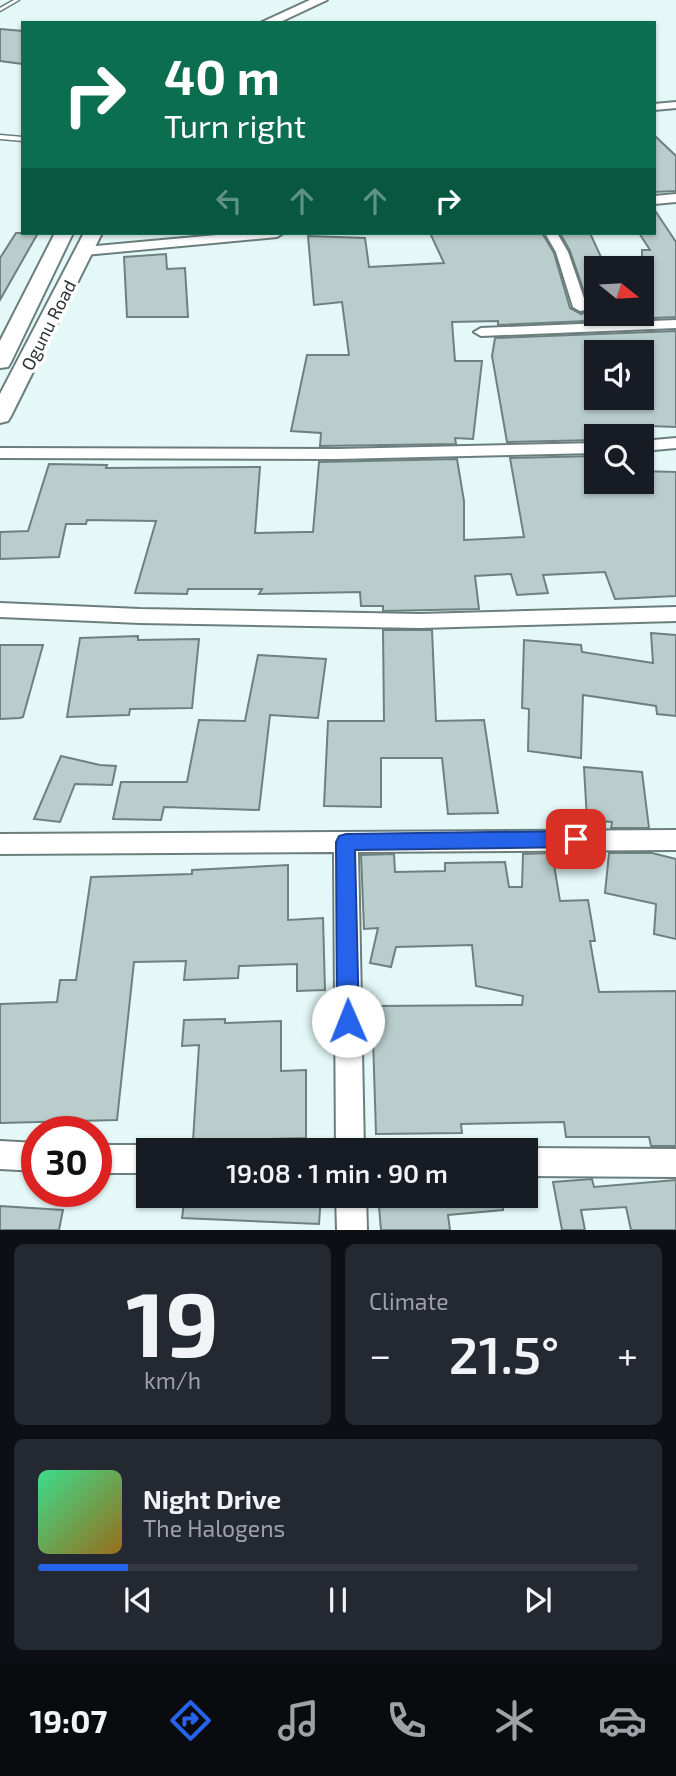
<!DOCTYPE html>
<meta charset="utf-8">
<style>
:root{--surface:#171b24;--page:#242831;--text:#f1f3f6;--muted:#9ea1a6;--line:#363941;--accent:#2563eb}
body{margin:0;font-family:"Exo 2",sans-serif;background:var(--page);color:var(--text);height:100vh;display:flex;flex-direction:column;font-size:26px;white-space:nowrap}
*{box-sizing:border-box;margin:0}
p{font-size:23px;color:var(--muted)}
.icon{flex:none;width:38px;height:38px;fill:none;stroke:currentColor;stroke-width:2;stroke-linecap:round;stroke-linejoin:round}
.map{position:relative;height:1230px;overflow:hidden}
.drawer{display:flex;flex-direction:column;gap:14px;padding:14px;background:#0d0f14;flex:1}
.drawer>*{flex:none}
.top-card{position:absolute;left:21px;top:21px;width:635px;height:214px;border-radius:0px;box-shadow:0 2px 5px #0004;background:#0b6e4f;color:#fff;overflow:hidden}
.needle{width:46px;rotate:108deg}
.tools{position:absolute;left:584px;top:256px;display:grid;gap:14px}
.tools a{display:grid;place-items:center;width:70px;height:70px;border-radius:0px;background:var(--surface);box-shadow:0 2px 5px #0004;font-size:35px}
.speed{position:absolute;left:21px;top:1116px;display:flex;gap:14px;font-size:35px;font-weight:700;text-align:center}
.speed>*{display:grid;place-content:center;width:91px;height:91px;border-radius:50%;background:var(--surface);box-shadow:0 2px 5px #0004;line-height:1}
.speed .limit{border:10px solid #d22;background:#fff;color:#111}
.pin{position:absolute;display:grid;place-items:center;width:60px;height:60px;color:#fff;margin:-30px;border-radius:14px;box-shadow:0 4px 10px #0006}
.me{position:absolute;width:77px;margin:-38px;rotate:359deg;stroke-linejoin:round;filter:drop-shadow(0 0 5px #0008)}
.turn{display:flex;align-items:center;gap:24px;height:147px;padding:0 28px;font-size:32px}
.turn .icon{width:91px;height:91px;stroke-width:2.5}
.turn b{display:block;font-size:49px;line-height:60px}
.lanes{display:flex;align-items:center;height:66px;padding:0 28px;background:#0003;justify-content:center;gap:35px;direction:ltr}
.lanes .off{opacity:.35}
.big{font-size:52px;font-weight:600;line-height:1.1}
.drawer .tile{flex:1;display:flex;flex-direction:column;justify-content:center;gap:10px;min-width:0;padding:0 24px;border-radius:10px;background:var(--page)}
.drawer .dial{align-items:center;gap:0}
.dial b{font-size:91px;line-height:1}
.song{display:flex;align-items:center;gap:21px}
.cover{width:84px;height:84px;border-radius:10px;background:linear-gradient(135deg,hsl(150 70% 55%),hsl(40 70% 35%))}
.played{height:7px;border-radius:4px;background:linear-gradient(90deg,var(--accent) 15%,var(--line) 15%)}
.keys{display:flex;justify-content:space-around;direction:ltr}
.heat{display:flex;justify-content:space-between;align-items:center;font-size:38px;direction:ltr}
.drawer .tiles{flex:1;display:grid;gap:14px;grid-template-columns:1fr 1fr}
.tile:last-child{grid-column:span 2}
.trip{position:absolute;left:136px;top:1138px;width:402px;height:70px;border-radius:0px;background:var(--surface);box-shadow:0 2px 5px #0004;font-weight:600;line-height:70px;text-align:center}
.menu{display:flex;height:112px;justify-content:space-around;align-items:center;background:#090b0e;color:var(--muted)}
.menu .icon{width:49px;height:49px}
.menu .current{color:var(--accent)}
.menu b{font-size:32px;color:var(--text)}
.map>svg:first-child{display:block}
.building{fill:#b9cdcc;stroke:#6e8180;stroke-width:2;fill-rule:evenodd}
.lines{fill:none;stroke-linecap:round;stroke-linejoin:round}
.service-casing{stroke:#6b7e7d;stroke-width:3}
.minor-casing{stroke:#6b7e7d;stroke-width:4}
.secondary-casing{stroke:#6b7e7d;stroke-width:4}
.service{fill:#fff;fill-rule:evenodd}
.minor{fill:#fff;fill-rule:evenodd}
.secondary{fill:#fff;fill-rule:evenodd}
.route{fill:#2563eb;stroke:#184099;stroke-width:2}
.labels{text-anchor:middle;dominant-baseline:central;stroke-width:7;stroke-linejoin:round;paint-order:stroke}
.far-street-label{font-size:18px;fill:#2b3333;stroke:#fff}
</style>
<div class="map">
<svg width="676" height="1230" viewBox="0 0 676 1230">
<rect width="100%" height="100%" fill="#e3f8f7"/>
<path class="building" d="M0,29L23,31V64L0,61Z
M654,135L676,156V191L654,192Z
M654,209L676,242V317L498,325V321L452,322L455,361H482L473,439L455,438L456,444L320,446L321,433L291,431L307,355H349L342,302L314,305L308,236L365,238L369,267L444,263L430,233H542L554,253L570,308L581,314L587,311L589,306L570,251L560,233H590L606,268H597V313H642V250H650L639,233H654Z
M16,233H38L0,300V258Z
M166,254L167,269L185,268L188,317H127L124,257Z
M676,331V427L623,425L624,436H597V440L507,442L492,356L495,338ZM597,352H642V397H597Z
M597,456V481H642V471L676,472V596L615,599L605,572L543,575L548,593L517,595L511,574L475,576L479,609L383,611V606H361L360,592L259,594L262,589H188L187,594L135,593L156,521L87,520L86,524H66L59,557L0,559V532L28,531L49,464L107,465L106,468L260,467L255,533L305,532H313L319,462L457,459L464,501V540L524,537L510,458Z
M383,630H432L436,721L484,720L498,813L448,814L442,758H381V807L324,806L328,721H384Z
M651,633L676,635V716L657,714L656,706L583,695L581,758L528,751L529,709L522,708L524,640L581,645L582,652L653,663Z
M138,636V640L199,639L192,708L130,709L129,715L67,717L80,638Z
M0,645H43L23,717L20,718L0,719Z
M258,655L326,659L318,718L270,715L259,810L164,807L161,820L113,819L121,782H187L199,720L245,721Z
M61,756L100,765L116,766L112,785L75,784L60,822L34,819Z
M584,767L642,772L649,828H611L612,822L587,820Z
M552,853L560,901L588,900L595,941H590L599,992L676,991V1146H651L649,1137H566L564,1122L461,1124L462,1133L376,1134L372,1006L522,1005L523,996L476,986L472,945L396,947L391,967L370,963L378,928L364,929L361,855L394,854L395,872L445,871V863L505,862L509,887H522L523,854Z
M609,853H652L676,859V939L654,934L656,904L605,893Z
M288,865V920L323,918L325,990L297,991V964L239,966L238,978L184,980L186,961L134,962L117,1120L0,1123V1004L57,1002L60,980H76L91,877L192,874V870Z
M225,1019V1023L281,1021V1071L306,1070V1138L193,1141L199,1045L182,1046L184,1020Z
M592,1179L594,1187L676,1180V1230H631L626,1207L581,1210L585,1230H562L553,1182Z
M185,1195H321L319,1224L182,1218Z
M378,1195H503V1210L448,1215L450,1230H381Z
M0,1206L63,1210L59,1230H0Z"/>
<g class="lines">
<g class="service-casing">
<path id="service" d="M14,0H19L0,11V8Z
M0,135L23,137V141L0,139Z"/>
</g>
<g class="minor-casing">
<path id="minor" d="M676,102V108L654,110V104Z
M676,194V202L654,204V196Z
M239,233H283L277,237L85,255L79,251L85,247Z
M545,233H557L568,252L587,307L585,310L580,311L573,307L556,252Z
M676,320V328L481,336L474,332L481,328Z
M676,438V448L642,451V441Z
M597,443V453L338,459L0,458V448L338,449Z
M0,603L140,609L420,614L676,607V621L420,628L140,623L0,617Z
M676,830V850L358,852L364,1150H336L334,852L0,854V834Z
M0,1141L37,1143V1171L0,1169Z
M96,1145H149L160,1150H149V1173H96Z
M527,1148L676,1149V1177L527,1176V1150H522Z
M336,1195H366L367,1230H337Z"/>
</g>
<g class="secondary-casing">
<path id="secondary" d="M310,0H327L278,23H260Z
M55,233H73L11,362L8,367L0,368V341Z
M84,233H102L11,416L8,421L0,423V394Z"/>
</g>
<use href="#service" class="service"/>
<use href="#minor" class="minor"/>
<use href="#secondary" class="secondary"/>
</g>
<path class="route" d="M576,831L583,834L586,839L583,845L576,847L355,850L359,1021L356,1029L348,1032L340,1029L337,1021L336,842L339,836L346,834Z"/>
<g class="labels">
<g class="far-street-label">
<text transform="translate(48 325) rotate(-63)">Ogunu Road</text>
</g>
</g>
</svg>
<div class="tools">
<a><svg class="needle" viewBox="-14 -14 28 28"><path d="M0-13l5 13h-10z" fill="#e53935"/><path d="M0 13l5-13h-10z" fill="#9ea1a6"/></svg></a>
<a><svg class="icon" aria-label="sound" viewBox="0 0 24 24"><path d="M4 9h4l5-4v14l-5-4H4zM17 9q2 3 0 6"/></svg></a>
<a><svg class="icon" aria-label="search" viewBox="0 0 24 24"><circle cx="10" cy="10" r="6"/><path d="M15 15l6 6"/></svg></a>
</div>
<div class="speed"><div class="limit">30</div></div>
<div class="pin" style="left:576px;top:839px;background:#d93025"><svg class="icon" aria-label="arrive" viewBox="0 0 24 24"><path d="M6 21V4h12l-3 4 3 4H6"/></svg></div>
<svg class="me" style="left:348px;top:1021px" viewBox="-20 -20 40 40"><circle r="19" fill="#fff"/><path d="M0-13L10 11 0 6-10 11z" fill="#2563eb"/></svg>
<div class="trip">19:08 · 1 min · 90 m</div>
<div class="top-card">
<div class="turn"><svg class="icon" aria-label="right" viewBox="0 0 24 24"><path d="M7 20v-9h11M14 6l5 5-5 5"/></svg><div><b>40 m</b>Turn right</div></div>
<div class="lanes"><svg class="icon off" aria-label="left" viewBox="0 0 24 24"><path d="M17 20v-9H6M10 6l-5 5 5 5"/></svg><svg class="icon off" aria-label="ahead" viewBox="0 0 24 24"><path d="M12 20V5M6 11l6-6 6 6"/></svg><svg class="icon off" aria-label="ahead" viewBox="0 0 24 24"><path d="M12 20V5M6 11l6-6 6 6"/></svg><svg class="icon" aria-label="right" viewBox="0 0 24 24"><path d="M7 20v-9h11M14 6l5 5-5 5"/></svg></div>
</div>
</div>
<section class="drawer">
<div class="tiles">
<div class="tile dial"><b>19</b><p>km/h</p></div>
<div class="tile"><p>Climate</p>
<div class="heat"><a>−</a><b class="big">21.5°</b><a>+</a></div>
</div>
<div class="tile">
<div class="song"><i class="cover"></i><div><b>Night Drive</b><p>The Halogens</p></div></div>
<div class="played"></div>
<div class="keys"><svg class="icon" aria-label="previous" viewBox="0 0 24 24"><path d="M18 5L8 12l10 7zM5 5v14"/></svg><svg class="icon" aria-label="pause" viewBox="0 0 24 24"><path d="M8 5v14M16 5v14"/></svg><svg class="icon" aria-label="next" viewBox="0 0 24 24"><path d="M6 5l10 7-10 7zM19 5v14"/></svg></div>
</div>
</div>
</section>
<nav class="menu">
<b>19:07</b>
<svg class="icon current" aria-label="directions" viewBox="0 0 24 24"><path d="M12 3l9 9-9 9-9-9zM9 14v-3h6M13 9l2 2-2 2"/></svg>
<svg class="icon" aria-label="music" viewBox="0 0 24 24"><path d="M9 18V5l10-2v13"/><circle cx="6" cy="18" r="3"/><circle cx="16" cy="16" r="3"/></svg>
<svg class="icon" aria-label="phone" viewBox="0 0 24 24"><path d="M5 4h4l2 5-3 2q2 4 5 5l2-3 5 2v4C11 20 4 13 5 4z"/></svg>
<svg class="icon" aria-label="climate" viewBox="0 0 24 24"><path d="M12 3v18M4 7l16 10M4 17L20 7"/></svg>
<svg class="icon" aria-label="car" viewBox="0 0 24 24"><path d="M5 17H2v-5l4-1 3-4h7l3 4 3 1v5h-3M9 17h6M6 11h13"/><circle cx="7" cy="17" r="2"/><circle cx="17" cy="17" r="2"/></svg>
</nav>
